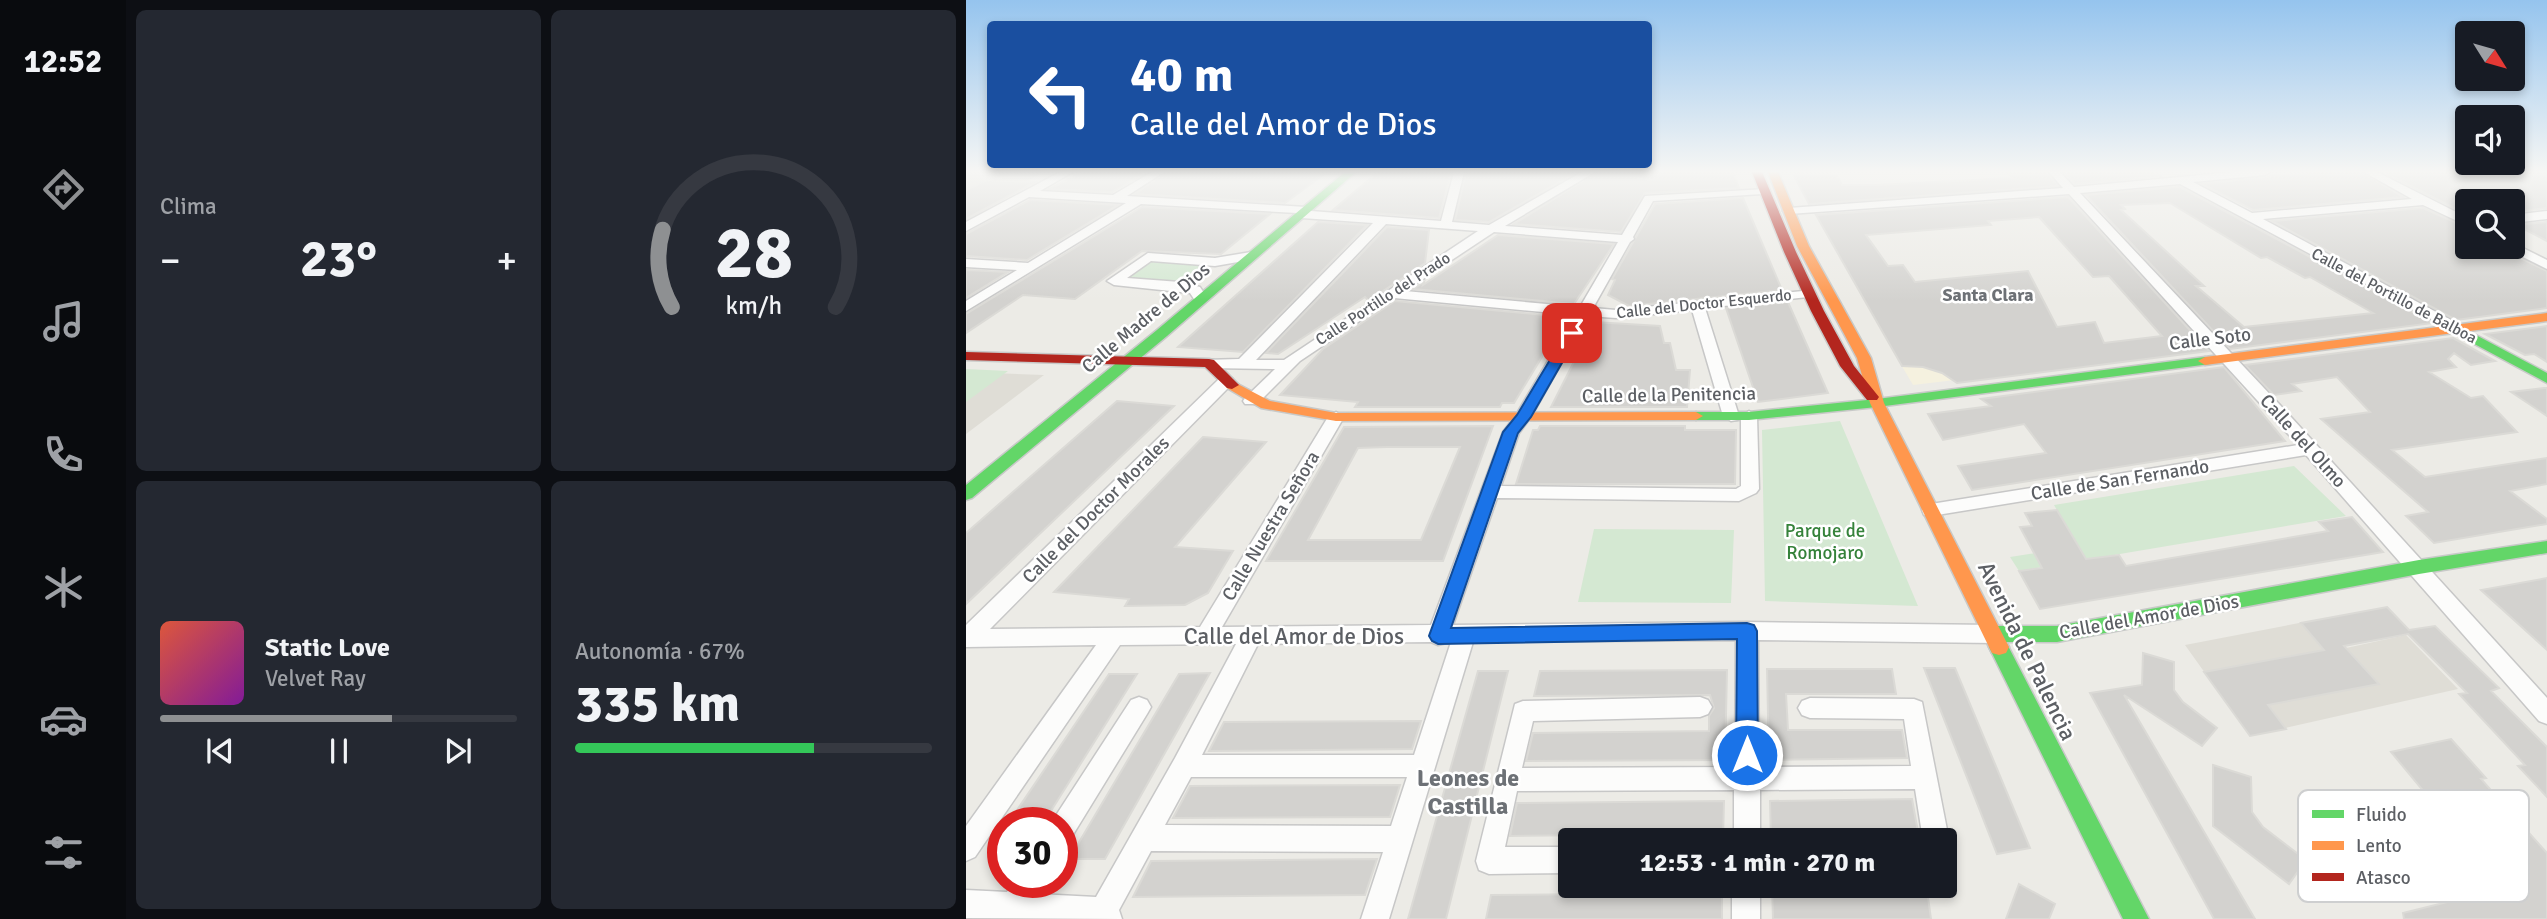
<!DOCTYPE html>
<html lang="es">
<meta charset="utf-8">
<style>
:root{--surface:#171b24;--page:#242831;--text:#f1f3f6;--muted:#9ea1a6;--line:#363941;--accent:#8e9092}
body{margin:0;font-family:Signika,sans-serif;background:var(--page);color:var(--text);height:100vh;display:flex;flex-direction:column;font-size:26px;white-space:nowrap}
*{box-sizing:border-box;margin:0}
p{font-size:23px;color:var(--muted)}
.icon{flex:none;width:38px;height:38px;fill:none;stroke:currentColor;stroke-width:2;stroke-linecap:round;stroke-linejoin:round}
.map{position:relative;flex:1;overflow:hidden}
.panel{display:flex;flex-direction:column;gap:10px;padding:10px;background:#0d0f14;width:840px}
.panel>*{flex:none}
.guide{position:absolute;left:21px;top:21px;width:665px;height:147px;border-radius:7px;box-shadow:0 4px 10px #0003;background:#1a4fa0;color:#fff;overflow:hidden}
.needle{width:46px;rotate:127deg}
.buttons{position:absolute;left:1489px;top:21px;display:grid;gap:14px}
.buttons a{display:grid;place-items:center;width:70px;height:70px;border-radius:7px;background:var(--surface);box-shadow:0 4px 10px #0003;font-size:35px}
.speed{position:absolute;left:21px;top:807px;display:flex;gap:14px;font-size:35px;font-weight:700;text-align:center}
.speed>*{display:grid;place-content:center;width:91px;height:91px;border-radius:50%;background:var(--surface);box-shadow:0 4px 10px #0003;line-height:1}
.speed .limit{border:10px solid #d22;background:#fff;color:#111}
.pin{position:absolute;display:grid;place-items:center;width:60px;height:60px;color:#fff;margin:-30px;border-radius:14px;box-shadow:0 4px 10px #0006}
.me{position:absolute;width:77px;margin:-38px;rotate:0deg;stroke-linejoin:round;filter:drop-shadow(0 0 5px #0008)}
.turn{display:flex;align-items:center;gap:24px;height:147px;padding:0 28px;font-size:32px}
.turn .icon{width:91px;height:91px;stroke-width:2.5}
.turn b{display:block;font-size:49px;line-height:60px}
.big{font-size:52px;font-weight:700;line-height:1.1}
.panel .widget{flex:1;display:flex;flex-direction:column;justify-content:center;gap:10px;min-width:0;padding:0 24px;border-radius:10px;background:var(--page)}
.panel .dial{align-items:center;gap:0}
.dial svg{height:182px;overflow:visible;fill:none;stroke:var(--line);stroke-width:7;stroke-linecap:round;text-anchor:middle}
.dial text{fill:var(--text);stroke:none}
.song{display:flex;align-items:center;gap:21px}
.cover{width:84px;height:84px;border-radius:10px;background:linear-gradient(135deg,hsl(10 70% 55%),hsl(290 70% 35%))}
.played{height:7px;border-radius:4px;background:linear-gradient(90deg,var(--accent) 65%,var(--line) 65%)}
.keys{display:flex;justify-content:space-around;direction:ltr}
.heat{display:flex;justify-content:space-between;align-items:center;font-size:38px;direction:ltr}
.charge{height:10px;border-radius:5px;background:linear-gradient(90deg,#34c759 67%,var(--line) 0)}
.panel .tiles{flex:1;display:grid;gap:10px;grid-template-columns:repeat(2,1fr)}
.trip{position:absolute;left:592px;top:828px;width:399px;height:70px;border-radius:7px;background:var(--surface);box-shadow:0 4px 10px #0003;font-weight:700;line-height:70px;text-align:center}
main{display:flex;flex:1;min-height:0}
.tab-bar{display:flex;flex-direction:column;width:126px;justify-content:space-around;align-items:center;background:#090b0e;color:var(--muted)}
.tab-bar .icon{width:49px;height:49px}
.tab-bar .selected{color:var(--accent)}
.tab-bar b{font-size:32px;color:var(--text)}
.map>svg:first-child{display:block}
.commercial{fill:#f5f1df}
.education{fill:#dfddd6}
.green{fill:#d4e8d2}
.building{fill:#d3d2cf;stroke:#dbdad6;stroke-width:2;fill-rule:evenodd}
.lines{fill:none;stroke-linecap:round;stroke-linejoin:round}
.street-casing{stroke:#c7c7c7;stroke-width:3}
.fast-casing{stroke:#c8c9c8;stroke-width:3}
.slow-casing{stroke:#c8c9c8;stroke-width:3}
.jam-casing{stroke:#c8c9c8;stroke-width:3}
.street{fill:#fcfcfb;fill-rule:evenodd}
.fast{fill:#63d668;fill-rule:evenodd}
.slow{fill:#ff974d;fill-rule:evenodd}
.jam{fill:#b3261e;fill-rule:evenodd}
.route{fill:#1a73e8;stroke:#114b97;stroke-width:2}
.labels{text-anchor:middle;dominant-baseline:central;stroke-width:5;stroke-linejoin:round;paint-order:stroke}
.far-street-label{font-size:16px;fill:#5c5f64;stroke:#fff}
.far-neighbourhood-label{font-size:18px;font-weight:bold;fill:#6d7176;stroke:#fff}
.street-label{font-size:19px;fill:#5c5f64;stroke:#fff}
.park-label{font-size:19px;fill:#35823a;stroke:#fff}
.near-street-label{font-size:23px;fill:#5c5f64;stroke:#fff}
.near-neighbourhood-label{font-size:24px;font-weight:bold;fill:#6d7176;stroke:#fff}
.key{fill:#fff;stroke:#cecfd0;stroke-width:2}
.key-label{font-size:19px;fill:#5c5f64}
</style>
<main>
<nav class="tab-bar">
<b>12:52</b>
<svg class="icon selected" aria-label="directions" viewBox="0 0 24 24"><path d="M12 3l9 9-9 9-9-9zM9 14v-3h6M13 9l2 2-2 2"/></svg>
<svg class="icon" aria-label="music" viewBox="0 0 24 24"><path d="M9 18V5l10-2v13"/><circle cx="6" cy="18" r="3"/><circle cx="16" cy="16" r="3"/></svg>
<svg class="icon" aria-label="phone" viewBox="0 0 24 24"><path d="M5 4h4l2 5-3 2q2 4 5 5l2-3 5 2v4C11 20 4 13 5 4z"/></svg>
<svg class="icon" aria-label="climate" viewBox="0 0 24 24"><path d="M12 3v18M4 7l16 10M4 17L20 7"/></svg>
<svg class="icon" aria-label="car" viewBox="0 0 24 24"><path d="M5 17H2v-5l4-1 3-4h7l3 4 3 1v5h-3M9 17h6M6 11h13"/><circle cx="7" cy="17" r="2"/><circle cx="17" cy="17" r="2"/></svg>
<svg class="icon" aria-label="filters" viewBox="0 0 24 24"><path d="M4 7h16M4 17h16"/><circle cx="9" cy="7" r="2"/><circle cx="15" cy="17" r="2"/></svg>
</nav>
<section class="panel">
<div class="tiles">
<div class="widget"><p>Clima</p>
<div class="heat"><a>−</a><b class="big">23°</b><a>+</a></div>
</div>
<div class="widget dial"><svg viewBox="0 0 100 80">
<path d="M14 69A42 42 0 1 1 86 69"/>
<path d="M14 69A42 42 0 0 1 10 35" stroke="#8e9092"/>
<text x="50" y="56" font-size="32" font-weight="700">28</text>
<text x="50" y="72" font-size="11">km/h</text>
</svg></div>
<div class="widget">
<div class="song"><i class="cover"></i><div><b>Static Love</b><p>Velvet Ray</p></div></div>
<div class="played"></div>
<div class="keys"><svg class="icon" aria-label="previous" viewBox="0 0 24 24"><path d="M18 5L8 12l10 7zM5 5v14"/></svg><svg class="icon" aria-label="pause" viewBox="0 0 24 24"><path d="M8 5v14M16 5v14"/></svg><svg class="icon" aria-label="next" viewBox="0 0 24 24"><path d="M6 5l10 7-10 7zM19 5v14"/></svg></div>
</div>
<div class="widget"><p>Autonomía · 67%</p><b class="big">335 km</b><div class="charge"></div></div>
</div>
</section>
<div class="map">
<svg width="1581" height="919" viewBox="0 0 1581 919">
<rect width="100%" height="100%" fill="#ecebe6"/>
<path class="commercial" d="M987,339L1014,377L947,385L924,346Z"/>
<path class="education" d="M0,172H78L0,213L49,181L21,180L0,190Z
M0,372L78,375L0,434Z
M1354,619L1380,648L1440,635L1492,689L1284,736L1219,645Z"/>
<path class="green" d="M185,260L238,264L213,282L159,279Z
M0,369L42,371L0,402Z
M874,421L952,606L799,601L796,430Z
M1328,466L1380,516L1053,571L1044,557L1070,553H1116L1088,505Z
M628,529L768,530L765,603L612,602Z"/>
<path class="building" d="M117,172H181L146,192L83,189Z
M200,172H333L360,173L319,203L169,194Z
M412,172H485L473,218L367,210Z
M500,172H611L523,222L489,220Z
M631,172H767L773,188L679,193L655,232L548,224Z
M826,172L871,175L876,185H910L1046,178L1041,172H1080L1092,186L843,204Z
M1097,172H1187L1194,176L1109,184Z
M1345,172H1396L1437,197L1287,210L1236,184Z
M1417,172H1581V208L1547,212V201L1502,200V215Z
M21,180L69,182L0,219V190Z
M1211,187H1214L1467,323L1264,349L1120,195ZM1204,203L1295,258L1301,257L1339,278L1344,277L1407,313L1278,327L1230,286H1238L1155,210L1159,209L1155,205Z
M1102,197L1243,351L991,383L976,373L957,367L936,366L850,215ZM1073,217L1127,277L1143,276L1196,336L1138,343L1129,322L1091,327L1062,271L949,282L937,265L922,266L900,235L1025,225L1022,221Z
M777,198L816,290L663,306L642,295L649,280L646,279L689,204Z
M64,200L152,205L61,260L0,256V234Z
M176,207L304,214L255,254L176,251L109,299L57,295L0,333V314Z
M1457,208L1502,228V247H1538L1542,252L1581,271V308L1490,320L1306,221Z
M352,222L401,225L277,352L212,347Z
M1581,222V241L1550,225Z
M421,227L463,230L459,263L399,303L402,300L399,297L312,354L300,353Z
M532,235L648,244L608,304L447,289L458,282L457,285Z
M0,270L42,272L0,298Z
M429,301L600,317L548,403H536L534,407H389L392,402L314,395L357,349Z
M822,302L862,393L792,402L760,308Z
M628,322L694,326L698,343H704L710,370H724L721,407H585Z
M1581,326V362L1568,354L1559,355L1519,334Z
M1487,338L1529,361L1505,365L1488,353L1482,359L1490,367L1463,372L1505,398L1517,396L1551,432L1426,450L1459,477L1581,458V484L1544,491L1581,519V524L1468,543L1440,516L1462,512L1355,419L1404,412L1371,377L1326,384L1335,391L1308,395L1279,365Z
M1258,367L1319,441L1006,490L992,466L1080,453L1058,424L977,440L962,414L1025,406L1015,399Z
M1578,388H1581V416L1545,392Z
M151,401L208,406L0,604V533Z
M527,426L477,561H300L378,427ZM421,447H494L455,540H342L392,448Z
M574,426H719V430H770L769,484H550L567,430H572Z
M237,437L300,442L209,547L267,551L242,593L219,605L159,606L163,599L88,592Z
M1091,510L1120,559L1153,555L1160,566L1362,531L1353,522L1386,517L1417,552L1074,609L1053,571L1076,568L1054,527L1066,526L1059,513Z
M1581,578V650L1515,590Z
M1421,607L1443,630L1469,626L1533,688L1525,691L1581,747V797L1552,766L1559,765L1493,694L1501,693L1442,634L1378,646L1413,684L1302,705L1320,729L1284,736L1238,672L1358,650L1335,623Z
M1177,653L1208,662V690L1217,702L1251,728L1236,746L1158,695L1289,919H1248L1124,693L1176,685Z
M958,668H989L1064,848L1031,854Z
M801,669H926L930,694H820L822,730H936L941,758L803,760Z
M761,670L759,760L560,761L567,733L743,731V716L748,708L744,695L568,696L574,671Z
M512,671H542L480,919H442Z
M244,673L139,859H103L213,674Z
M143,674H171L78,822H43Z
M455,721L446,749L243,751L258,722Z
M1485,739L1520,778L1515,779L1581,853V919H1438L1437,913L1538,888L1425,752Z
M1247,765L1285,777L1286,812L1297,827L1340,860L1323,884L1247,826Z
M434,785L424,817L207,818L224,786Z
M946,799L952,832L826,833L827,840H805L804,801Z
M758,801L757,840H736V834L544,836L551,803Z
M411,859L399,895L167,897L185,861Z
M1053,884L1089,904L1083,919H1040Z
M735,886H756V919H520L525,895L734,893Z
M806,886H829V891L961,890L965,919H807Z"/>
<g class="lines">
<g class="street-casing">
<path id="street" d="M94,172H107L74,191L147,195L186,172H198L161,196L340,207L345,211L475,221L488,172H498L486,222L523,225L616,172H629L539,226L656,235L679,196L800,189L802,191L796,194L687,201L667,237L668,239L664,242L627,308L650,310L847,290L849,293L842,297L739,308L773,416L771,420L765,421L757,416L726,310L650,318L622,316L565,417L553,433L535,486L770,489L775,486V416L783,411L791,416L793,489L790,493L773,501L531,498L487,625L781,622L1028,625L1036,628L1039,634L1036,640L1028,643L792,640L793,767L945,766L938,719L844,718L836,715L832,708L836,701L844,698L948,699L956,702L983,840L979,849L978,840H957L949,789L794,790V840H768V790L551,791L539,847H604V873L523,874L513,870L510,861L549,704L557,701L734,697L742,700L746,707L742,714L734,717L567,721L556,768L769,767L770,640L507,642L423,919H395L417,852L185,851L153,910L156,919L0,918V890L41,892L47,882H77L72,894L130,897L209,758L270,644L154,645L9,857L0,861V826L130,645L0,647V625L254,378H266L268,381L266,384L24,629L234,627L362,417L370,412L378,417L256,627L465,625L537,432L550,415L609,315L428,298L334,361L291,404H279L277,401L279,398L309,369L243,368L238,366L235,363L238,360L273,359L407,223L336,218L331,213L175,204L0,311V301L51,270L0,267V259L62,263L160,203L63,197L0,231V222ZM420,224L512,231L318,360H290ZM528,232L652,242L614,307L439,291ZM465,642L472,645L485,642L448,755H236L292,644ZM225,777H441L425,826L199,825Z
M1083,172H1094L1108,187L1267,172H1304L1299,175L1227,182L1286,213L1446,199L1398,172H1411L1502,218V226L1457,205L1297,219L1498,327L1500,330L1493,334L1214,184L1114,193L1314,405L1581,698V724L1573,721L1340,455L965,516L958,515L956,510L958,505L965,504L1332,445L1103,194L823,214L817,211L823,208L1097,188Z
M1581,211V219L1547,223V215Z
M1547,243L1581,260V269L1543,250L1541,247H1547Z
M285,252L289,253V259L249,266L185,261L161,278L214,282L234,287L242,299L235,303L230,302L224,293L148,285L141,281L182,253L249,258Z
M173,697L181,700L185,707L181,714L105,838L96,842V822H86L87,820L165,700Z
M766,886H794V919H766Z"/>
</g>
<g class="fast-casing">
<path id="fast" d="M379,172H390L201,336L6,498L0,500V485L191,330Z
M1493,326L1581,373V383L1488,333V327Z
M1239,357L1246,361L1244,364L911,407L783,420H730L723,416L730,412H783L911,399Z
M1581,541V553L1453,574L1091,642H1040L1183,919H1157L1023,647L1026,641L1021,639L1018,634L1021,629L1028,626H1091L1453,560Z"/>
</g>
<g class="slow-casing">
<path id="slow" d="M802,172H812L843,246L905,358L918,403L1043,647L1040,653L1033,655L1026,653L1023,647L904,403L891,358L831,246Z
M1581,313V321L1239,365L1232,361L1239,357Z
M266,381L304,401L370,413L730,412L737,416L730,420L370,421L295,408L261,388L259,385Z"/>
</g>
<g class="jam-casing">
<path id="jam" d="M786,172H796L830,252L858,311L888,366L913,397L911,400H901L874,366L845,311L818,252Z
M0,352L243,359L248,360L273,385L266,389L261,388L239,367L0,360Z"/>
</g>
<use href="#street" class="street"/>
<use href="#fast" class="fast"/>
<use href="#slow" class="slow"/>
<use href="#jam" class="jam"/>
</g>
<linearGradient id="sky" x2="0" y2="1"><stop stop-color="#95c4ee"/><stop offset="0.57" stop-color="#f6f6f4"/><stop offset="1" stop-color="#f6f6f4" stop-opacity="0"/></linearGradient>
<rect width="1581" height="301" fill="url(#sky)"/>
<path class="route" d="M606,329L613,333L565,417L552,433L485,628L781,623L788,625L791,631L792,755L789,762L781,765L773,762L770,755L771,639L472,644L466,641L463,636L537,432L551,415L600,333Z"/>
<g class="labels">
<g class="far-street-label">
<text transform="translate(1428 296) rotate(28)">Calle del Portillo de Balboa</text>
<text transform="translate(417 299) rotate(-33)">Calle Portillo del Prado</text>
<text transform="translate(738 304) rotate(-6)">Calle del Doctor Esquerdo</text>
</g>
<g class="far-neighbourhood-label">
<text x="1022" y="295">Santa Clara</text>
</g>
<g class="street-label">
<text transform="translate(180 318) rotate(-40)">Calle Madre de Dios</text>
<text transform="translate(1244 339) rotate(-7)">Calle Soto</text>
<text transform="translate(703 395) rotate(-1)">Calle de la Penitencia</text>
<text transform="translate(1337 441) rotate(48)">Calle del Olmo</text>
<text transform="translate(1154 480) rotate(-9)">Calle de San Fernando</text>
<text transform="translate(130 510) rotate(-45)">Calle del Doctor Morales</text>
<text transform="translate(305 526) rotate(-59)">Calle Nuestra Señora</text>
<text transform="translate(1183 617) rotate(-10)">Calle del Amor de Dios</text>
</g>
<g class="park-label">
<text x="859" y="531">Parque de<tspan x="859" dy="22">Romojaro</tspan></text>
</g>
<g class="near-street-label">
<text x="328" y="636">Calle del Amor de Dios</text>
<text transform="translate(1061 651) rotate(64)">Avenida de Palencia</text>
</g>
<g class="near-neighbourhood-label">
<text x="502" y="778">Leones de<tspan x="502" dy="28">Castilla</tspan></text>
</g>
</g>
<rect x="1332" y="790" width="231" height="112" rx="10" class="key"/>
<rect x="1346" y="810" width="32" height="8" fill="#63d668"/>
<rect x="1346" y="841" width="32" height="9" fill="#ff974d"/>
<rect x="1346" y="873" width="32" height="8" fill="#b3261e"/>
<g class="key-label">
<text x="1390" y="821">Fluido</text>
<text x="1390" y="852">Lento</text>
<text x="1390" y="884">Atasco</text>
</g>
</svg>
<div class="buttons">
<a><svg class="needle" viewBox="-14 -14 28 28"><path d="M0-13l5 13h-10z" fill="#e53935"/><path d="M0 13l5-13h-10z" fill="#9ea1a6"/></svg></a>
<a><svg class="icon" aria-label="sound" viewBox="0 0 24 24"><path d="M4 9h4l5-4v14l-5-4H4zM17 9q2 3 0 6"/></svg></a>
<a><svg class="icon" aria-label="search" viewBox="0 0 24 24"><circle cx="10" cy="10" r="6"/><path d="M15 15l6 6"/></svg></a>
</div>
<div class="speed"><div class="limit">30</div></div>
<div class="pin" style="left:606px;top:333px;background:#d93025"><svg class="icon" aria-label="arrive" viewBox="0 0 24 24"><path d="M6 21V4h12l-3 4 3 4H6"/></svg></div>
<svg class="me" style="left:781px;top:755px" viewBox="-20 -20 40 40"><circle r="17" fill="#1a73e8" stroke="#fff" stroke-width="3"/><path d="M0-11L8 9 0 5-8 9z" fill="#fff"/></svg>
<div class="trip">12:53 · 1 min · 270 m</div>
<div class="guide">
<div class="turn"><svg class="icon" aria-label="left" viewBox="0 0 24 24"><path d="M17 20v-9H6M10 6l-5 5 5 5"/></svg><div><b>40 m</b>Calle del Amor de Dios</div></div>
</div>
</div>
</main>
